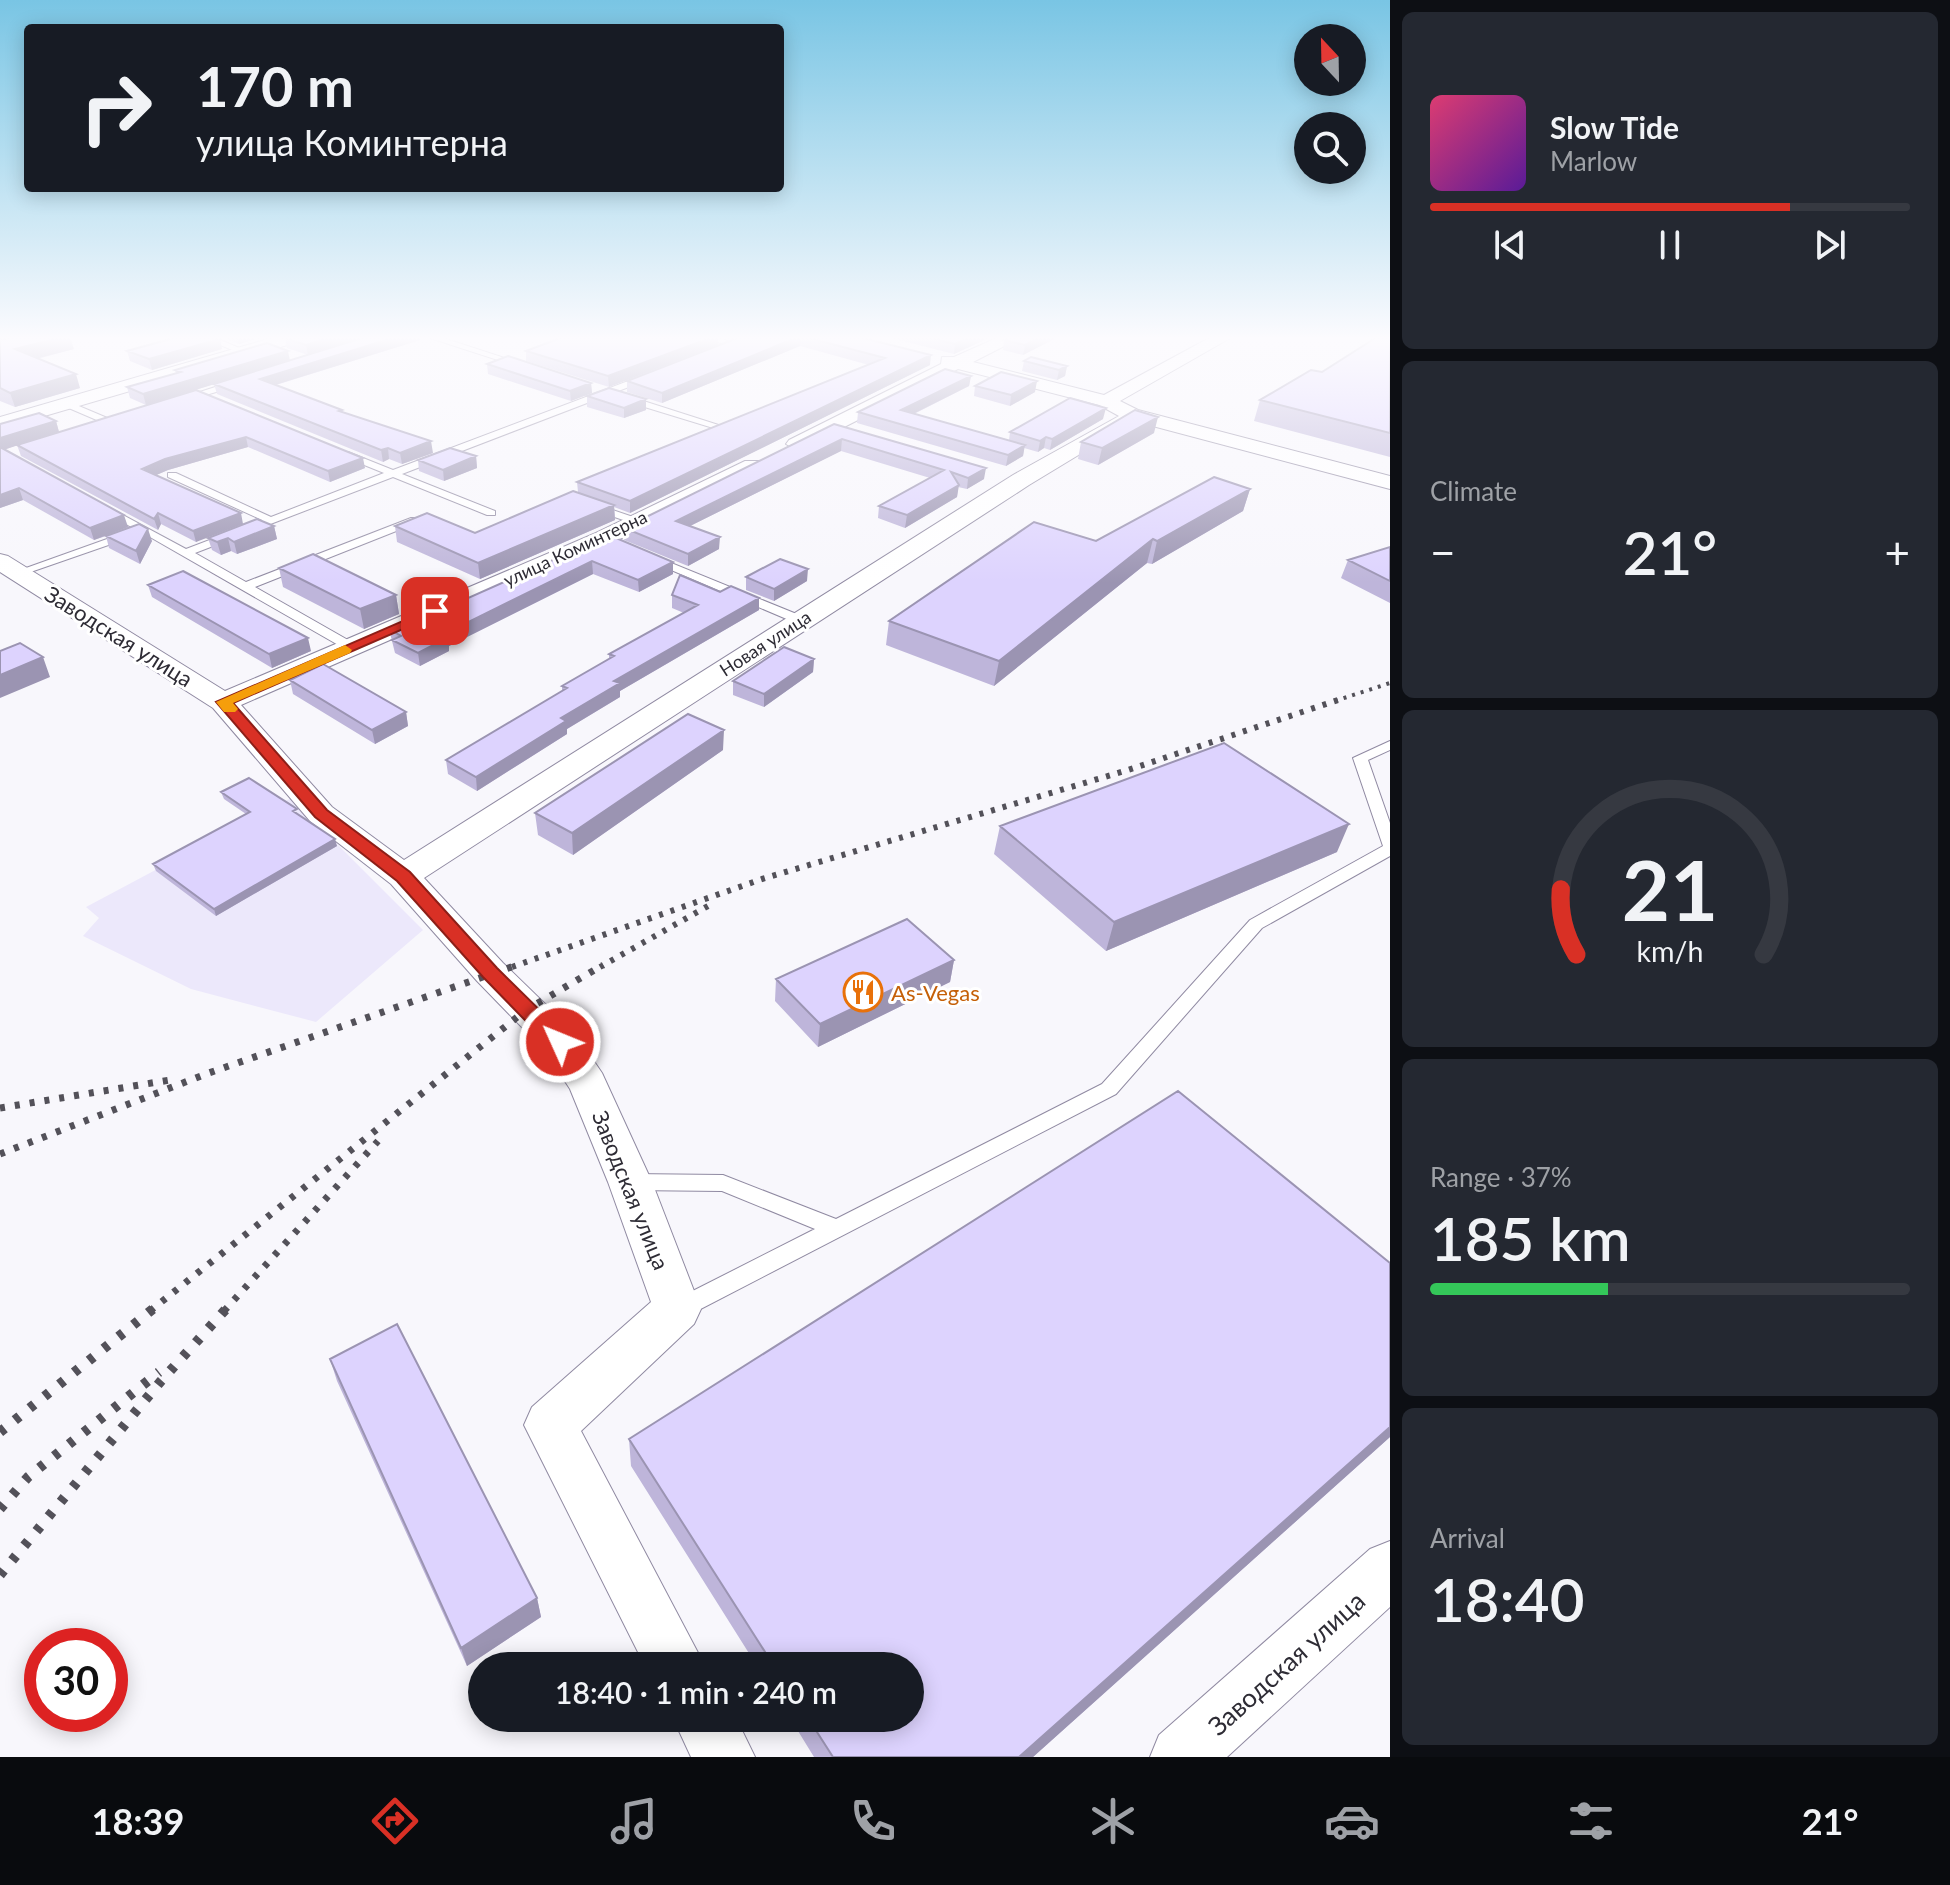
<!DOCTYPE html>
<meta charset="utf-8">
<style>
:root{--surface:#171b24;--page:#242831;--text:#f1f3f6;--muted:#9ea1a6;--line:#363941;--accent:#d93025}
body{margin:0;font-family:Lato,sans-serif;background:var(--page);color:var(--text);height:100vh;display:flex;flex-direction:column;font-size:30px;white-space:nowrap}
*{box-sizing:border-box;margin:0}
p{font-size:26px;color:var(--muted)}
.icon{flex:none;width:44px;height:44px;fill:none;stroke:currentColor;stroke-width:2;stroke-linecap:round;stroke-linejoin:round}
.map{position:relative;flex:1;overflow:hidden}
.side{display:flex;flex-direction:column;gap:12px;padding:12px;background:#0d0f14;width:560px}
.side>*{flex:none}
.banner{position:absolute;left:24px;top:24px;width:760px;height:168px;border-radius:8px;box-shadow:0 4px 20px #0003;background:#171b24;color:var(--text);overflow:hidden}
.needle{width:52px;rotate:338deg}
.controls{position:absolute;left:1294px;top:24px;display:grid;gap:16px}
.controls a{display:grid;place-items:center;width:72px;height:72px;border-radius:50%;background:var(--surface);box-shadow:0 4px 20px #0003;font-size:40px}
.speed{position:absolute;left:24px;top:1628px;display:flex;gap:16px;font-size:40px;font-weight:700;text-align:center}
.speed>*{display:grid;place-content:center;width:104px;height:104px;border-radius:50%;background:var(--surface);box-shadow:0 4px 20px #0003;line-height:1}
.speed .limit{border:12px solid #d22;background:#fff;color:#111}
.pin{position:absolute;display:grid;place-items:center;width:68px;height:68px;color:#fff;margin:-34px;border-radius:16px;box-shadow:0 4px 12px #0006}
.me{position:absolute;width:88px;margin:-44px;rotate:314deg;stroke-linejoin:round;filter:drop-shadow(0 0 6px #0008)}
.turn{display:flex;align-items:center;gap:28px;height:168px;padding:0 40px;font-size:36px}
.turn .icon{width:104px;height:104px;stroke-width:2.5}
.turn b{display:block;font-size:56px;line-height:68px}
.big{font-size:60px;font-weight:600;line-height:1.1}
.side .widget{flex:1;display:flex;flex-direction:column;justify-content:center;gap:12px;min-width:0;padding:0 28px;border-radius:12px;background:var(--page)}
.side .dial{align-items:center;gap:0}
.dial svg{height:208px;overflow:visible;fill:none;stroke:var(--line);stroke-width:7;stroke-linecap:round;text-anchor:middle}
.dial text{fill:var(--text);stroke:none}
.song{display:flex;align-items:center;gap:24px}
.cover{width:96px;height:96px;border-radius:12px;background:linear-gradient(135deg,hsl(340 70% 55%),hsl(270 70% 35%))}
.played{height:8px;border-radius:4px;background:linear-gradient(90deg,var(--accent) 75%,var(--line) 75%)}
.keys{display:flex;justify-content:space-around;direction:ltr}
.heat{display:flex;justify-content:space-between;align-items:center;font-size:44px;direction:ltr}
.charge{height:12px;border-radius:6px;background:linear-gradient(90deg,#34c759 37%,var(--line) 0)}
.trip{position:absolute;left:468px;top:1652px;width:456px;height:80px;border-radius:40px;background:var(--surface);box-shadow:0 4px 20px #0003;font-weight:600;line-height:80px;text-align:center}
.dock{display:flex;height:128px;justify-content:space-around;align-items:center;background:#090b0e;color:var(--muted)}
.dock .icon{width:56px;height:56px}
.dock .on{color:var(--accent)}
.dock b{font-size:36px;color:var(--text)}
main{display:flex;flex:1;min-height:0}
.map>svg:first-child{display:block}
.built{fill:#ece8fb}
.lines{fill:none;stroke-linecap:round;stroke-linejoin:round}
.lane-casing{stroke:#908aa2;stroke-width:2}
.street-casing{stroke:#908aa2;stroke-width:2}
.lane{fill:#fff;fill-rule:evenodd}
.street{fill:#fff;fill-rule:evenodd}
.rail-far3{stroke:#535159;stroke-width:4;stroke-dasharray:3 6;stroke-linecap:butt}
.rail-far2{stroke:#535159;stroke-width:6;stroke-dasharray:4 8;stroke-linecap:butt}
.rail-far1{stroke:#535159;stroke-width:7;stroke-dasharray:5 10;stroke-linecap:butt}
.rail{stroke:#535159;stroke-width:10;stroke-dasharray:6 13;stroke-linecap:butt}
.wall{fill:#beb5da}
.shaded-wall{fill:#9b94b2}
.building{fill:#ddd3fe;stroke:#9b94b2;stroke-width:2}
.route{fill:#d93025;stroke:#8d1f18;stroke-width:2}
.slow{fill:#f59e0b}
.labels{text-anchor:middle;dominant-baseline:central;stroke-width:6;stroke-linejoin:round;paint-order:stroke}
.far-street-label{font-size:18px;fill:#2e2c35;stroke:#fff}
.street-label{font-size:22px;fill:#2e2c35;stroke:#fff}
.food-label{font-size:22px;fill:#c56008;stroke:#fff;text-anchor:start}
.near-street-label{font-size:26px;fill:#2e2c35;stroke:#fff}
</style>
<main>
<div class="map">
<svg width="1390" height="1757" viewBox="0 0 1390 1757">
<rect width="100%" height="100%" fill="#f8f7fc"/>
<path class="built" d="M291,798L423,930L316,1022L191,989L83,936L99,918L86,907Z"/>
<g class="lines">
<g class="lane-casing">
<path id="lane" d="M201,337H213L249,352L242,354Z
M427,337H440L526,365L519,367Z
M702,337H716L739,345L722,352L718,350L727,345Z
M644,375L648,378L647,380L402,474L495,511V515H487L393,477L195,553L246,582L411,518H419V522L255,587L355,644V650H347L143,533L22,575L12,573L135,529L104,512L103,510L108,507L186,549L262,520L168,477V473H176L271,517L384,473L342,456V452H348L393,470Z
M237,380L241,383L240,385L182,402L178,399Z
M625,397H631L731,429L723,431L625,401Z
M67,401L112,420L114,422L106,424L64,406V402Z
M595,504L639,519L640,521L635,524L591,509L590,507Z
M654,556L804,617L806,620L800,624L796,623L650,561V557Z
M1390,741V750L1368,760L1390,823V856L1262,928L1116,1094L687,1316L679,1319L671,1316L668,1309L671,1302L815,1229L722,1191L630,1190L623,1188L620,1182L623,1176L630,1174L723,1175L836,1219L1102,1084L1250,920L1383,846L1353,758Z"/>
</g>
<g class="street-casing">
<path id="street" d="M275,337H303L301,341L0,429V417Z
M999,337H1022L973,362L1104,395L1211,337H1232L1120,401L1138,410L1390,476V489L1130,420L1128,425L1029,485L424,878L503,963L574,1032L602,1073L652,1182L701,1309L694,1324L581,1431L705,1666H645L524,1425L532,1407L651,1302L608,1182L570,1089L546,1052L477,981L391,884L310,821L213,708L0,572V554L8,556L225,691L596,533L745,461H759L762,465L759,469L612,543L241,705L332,807L404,860L1013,475L1119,416L1099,405L958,369L803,448L796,450L786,444L789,440L941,364L942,357H954Z
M1390,1541V1607L1227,1757H1150L1159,1735L1370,1549Z
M673,1718H736L755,1757H691Z"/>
</g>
<use href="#lane" class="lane"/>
<use href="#street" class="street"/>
<path class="rail-far3" d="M1335,701L1390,683"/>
<path class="rail-far2" d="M512,967L762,879L1128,770L1341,699
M600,967L708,906"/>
<path class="rail-far1" d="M0,1108L170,1080
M0,1154L206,1074L517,965
M150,1311L526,1010L603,965
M224,1311L378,1141"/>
<path class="rail" d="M0,1432L153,1309
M0,1509L28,1477L159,1372
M0,1575L161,1381L226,1309"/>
</g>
<path class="wall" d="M0,337L74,349L37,359L80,388L15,407L0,401Z
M222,337H263L239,344Z
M563,337H718V345L609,387L526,361V351Z
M725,337H859L930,365L630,513L614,507L615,520L480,579L397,542L395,526L475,533L578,492L577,482L869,365L800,346L662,403L627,392V381L733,340Z
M887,337H991L954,354Z
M1058,337L1023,355L1003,350L1004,340Z
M1390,337V457L1254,421L1260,400L1322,372Z
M285,338H419L420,340L276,385L342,412L433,453L402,464L389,459L383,462L217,394L214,384L146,405L130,398L127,387L176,374L175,370L290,360L308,355L287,348Z
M170,339L222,349L152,370L130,361L127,351Z
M1024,361L1067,366L1065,376L1057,380L1022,371Z
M487,364L591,383L592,393L571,401L488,374Z
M971,376L969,386L914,414L1009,440L1010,432L1103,419L1050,450L1044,448L1038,452L1024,448L1023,456L1006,466L857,423L858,412Z
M975,386L1035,392L1010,406L974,396Z
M196,390L365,468L330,482L248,447L168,470L156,475L241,513L196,542L161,524L158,530L21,456L17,445L4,450L152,541L140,564L109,548L106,536L94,540L23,500L0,508V424L56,421L59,432Z
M587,396L646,399V410L624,418L587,407Z
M834,424L984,479L967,489L958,487L957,497L905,528L878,518L879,506L930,478L841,451L690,526L719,549L688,566L624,540V528Z
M1154,433L1098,465L1078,459L1081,442Z
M476,456L477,468L444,481L419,471L418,460Z
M1250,489L1243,511L1152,564L1147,563L994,686L886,645L889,621L1096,541Z
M274,526L277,539L237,554L231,551L221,555L212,550L208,538Z
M609,535L673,574L639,592L593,574L449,646V651L420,666L395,653L389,629L428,616Z
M1390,547V603L1341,578L1348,560Z
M279,568L396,595L399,614L364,629L283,587Z
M746,577L807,581L774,601L746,590Z
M148,585L311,651L272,668L152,597Z
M672,595L759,610L620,691V697L567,729V734L477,791L448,774L446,760L562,691V686L609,659V654L684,613L672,608Z
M814,659L813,672L764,707L733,695V681Z
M290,680L406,712L408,726L375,744L293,694Z
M723,750L573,855L538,835L535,813Z
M221,792L298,814L337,846L216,916L156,871L153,864L246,814L224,799Z
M1000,826L1337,852L1106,951L994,854Z
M954,960L950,982L818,1047L775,1001L776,979Z
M1390,1263V1437L1033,1757H814L790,1718H910V1666H757L631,1466L629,1439Z
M330,1359L537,1598L541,1617L467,1666L337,1381Z"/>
<path class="shaded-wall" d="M63,337H70L74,349L19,363L15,349Z
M237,337H263L239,344Z
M331,337H365L308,355L306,345Z
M396,337H421L420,340L262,389L260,379Z
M713,337H718V345L609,387L608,376Z
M798,337H801L800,346L662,403V393Z
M970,337H991L954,354L955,344Z
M1040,337H1058L1023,355L1025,345Z
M220,339L222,349L152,370L149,359Z
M288,351L290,361L146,405L143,394Z
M931,355L930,365L630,513V501Z
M1067,366L1065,376L1057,380L1059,370Z
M76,374L80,388L15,407L10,393Z
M971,376L969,386L899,421L901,410Z
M1037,381L1035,392L1010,406L1011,395Z
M591,383L592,393L571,401L570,391Z
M646,399V410L624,418V408Z
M1106,408L1103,419L1050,450L1052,439Z
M1158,417L1154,433L1098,465L1102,448Z
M56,421L59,432L0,451V438Z
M246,437L248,447L168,470L145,480L142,469L165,459Z
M1046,437L1044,448L1038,452L1040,441Z
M842,439L841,451L676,533V521Z
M431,441L433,453L402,464L400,453Z
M1025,445L1023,456L1006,466L1008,455Z
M388,448L389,459L383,462L381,450Z
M476,456L477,468L444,481L443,470Z
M363,458L365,468L330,482L328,471Z
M986,468L984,479L967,489L968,478Z
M959,485L957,497L905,528L907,515Z
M19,488L23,500L0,508V495Z
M1250,489L1243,511L1152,564L1157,541Z
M614,505L615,520L480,579L478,563Z
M158,513L161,524L158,530L154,519Z
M241,513L243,524L196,542L193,531Z
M124,515L128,527L94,540L90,528Z
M274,526L277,539L237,554L234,542Z
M148,529L152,541L140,564L136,551Z
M720,537L719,549L688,566V554Z
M228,538L231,551L221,555L217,542Z
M1153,539L1147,563L994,686L999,661Z
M592,561L593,574L449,646V651L420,666L418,653L442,635Z
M673,562V574L639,592L638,580Z
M808,569L807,581L774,601V589Z
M396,595L399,614L364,629L360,609Z
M759,598V610L620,691V697L567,729V734L477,791L476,777L614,681Z
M308,638L311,651L272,668L269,654Z
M43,657L50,677L0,698V675Z
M814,659L813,672L764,707V694Z
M406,712L408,726L375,744L372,730Z
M724,730L723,750L573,855L572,833Z
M1349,824L1337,852L1106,951L1114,922Z
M335,839L337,846L216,916L214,909Z
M954,960L950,982L818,1047L820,1024Z
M1390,1427V1437L1033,1757H1019Z
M537,1598L541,1617L467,1666L461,1648Z"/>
<path class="building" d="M12,337H63L15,349L76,374L10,393L0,388V340Z
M169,337H216L220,339L149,359L127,351L170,339Z
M288,337H331L306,345L285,338Z
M365,337H396L260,379L342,410L339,411L431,441L400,453L388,448L381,450L214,384Z
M563,337H713L608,376L526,351Z
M798,337L662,393L627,381L740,337Z
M805,337H859L931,355L630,501L577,482L885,358Z
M928,337H970L955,344Z
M1010,337H1040L1025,345L1004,340Z
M1377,337H1390V433L1260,400L1311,370L1322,372Z
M267,343L288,351L143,394L127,387L181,372L175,370Z
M508,356L591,383L570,391L487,364Z
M1031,357L1067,366L1059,370L1024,361Z
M945,369L971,376L901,410L1025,445L1008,455L858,412Z
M1001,372L1037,381L1011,395L975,386Z
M609,388L646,399L624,408L587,396Z
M196,390L363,458L328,471L246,437L165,459L142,469L241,513L193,531L158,513L154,519L17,445Z
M1070,398L1106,408L1052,439L1046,437L1040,441L1010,432Z
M1135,410L1158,417L1102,448L1081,442Z
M39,413L56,421L0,438V424Z
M834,424L986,468L968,478L951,472L959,485L907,515L879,506L944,470L842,439L676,521L720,537L688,554L624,528Z
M0,447L124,515L90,528L19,488L0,495Z
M450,448L476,456L443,470L418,460Z
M1214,477L1250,489L1157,541L1153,539L999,661L889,621L1034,522L1096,541Z
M573,491L614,505L478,563L395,526L427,513L475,533Z
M257,519L274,526L234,542L228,538L217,542L208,538Z
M139,524L148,529L136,551L106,536Z
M609,535L673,562L638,580L592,561L442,635L447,638L418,653L392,640L401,636L389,629L424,614L428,616Z
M1390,547V581L1348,560Z
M313,554L396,595L360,609L279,568Z
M780,559L808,569L774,589L746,577Z
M183,571L308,638L269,654L148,585Z
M680,575L720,592L731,586L759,598L614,681L620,683L561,718L566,721L476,777L446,760L567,688L562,686L614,656L609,654L698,605L672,595Z
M20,643L43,657L0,675V651Z
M784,647L814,659L764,694L733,681Z
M323,664L406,712L372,730L290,680Z
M688,714L724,730L572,833L535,813Z
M1224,743L1349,824L1114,922L1000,826Z
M249,778L297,809L293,811L335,839L214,909L153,864L250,812L221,792Z
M907,919L954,960L820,1024L776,979Z
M1178,1091L1390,1263V1427L1019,1757H833L808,1718H910V1666H774L629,1439Z
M397,1324L537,1598L461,1648L330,1359Z"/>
<linearGradient id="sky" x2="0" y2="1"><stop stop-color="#79c5e4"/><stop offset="0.58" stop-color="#fcfbfe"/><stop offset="1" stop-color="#fcfbfe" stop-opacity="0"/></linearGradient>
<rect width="1390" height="583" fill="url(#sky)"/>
<path class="route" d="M435,607L442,611L440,613L233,703L327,810L410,872L497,968L567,1037L570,1042L567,1048H552L483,977L397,881L315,817L216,702Z"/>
<path class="slow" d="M345,645L352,650L350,653L233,703L238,709L235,712H224L216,702Z"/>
<defs>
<g id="restaurant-ring" transform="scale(2)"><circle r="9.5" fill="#fff" stroke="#e8710a" stroke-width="1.5"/><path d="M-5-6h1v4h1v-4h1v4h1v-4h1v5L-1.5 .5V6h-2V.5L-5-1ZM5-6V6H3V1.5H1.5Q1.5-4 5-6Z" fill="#e8710a"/></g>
</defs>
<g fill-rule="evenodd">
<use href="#restaurant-ring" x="863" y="992"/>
</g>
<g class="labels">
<g class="far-street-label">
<text transform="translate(575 548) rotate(-25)">улица Коминтерна</text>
<text transform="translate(765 643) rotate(-33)">Новая улица</text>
</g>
<g class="street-label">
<text transform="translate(119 636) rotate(32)">Заводская улица</text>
<text transform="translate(631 1190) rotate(68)">Заводская улица</text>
</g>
<g class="food-label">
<text x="891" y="992">As-Vegas</text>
</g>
<g class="near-street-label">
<text transform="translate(1286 1663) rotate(-42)">Заводская улица</text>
</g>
</g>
</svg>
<div class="controls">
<a><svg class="needle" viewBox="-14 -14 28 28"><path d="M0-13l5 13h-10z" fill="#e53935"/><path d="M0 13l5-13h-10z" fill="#9ea1a6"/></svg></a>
<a><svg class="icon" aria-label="search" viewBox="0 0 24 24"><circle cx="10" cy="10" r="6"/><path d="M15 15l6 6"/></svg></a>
</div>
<div class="speed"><div class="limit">30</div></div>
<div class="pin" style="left:435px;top:611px;background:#d93025"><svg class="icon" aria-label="arrive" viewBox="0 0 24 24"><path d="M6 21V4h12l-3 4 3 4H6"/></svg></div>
<svg class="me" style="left:560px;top:1042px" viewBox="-20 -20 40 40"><circle r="17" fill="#d93025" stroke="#fff" stroke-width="3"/><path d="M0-11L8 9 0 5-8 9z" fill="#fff"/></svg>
<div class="trip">18:40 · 1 min · 240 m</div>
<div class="banner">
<div class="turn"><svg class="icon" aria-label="right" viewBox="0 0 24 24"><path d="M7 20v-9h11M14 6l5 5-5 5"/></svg><div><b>170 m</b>улица Коминтерна</div></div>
</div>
</div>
<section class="side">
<div class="widget">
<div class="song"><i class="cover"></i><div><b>Slow Tide</b><p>Marlow</p></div></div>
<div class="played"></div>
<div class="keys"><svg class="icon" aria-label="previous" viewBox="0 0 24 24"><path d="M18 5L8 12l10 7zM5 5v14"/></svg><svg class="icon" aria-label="pause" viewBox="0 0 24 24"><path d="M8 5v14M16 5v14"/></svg><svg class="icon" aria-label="next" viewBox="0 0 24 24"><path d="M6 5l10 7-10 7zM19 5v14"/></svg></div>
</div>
<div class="widget"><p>Climate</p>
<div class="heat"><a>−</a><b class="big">21°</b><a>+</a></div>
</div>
<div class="widget dial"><svg viewBox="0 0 100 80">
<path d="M14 69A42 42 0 1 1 86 69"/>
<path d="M14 69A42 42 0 0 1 8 44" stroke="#d93025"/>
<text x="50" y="56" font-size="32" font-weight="700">21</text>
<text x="50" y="72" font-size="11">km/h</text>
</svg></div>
<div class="widget"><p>Range · 37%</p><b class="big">185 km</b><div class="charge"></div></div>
<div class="widget"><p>Arrival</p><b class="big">18:40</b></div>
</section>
</main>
<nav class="dock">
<b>18:39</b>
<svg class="icon on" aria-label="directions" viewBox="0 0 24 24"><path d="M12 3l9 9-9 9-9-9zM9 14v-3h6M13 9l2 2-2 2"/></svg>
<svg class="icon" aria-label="music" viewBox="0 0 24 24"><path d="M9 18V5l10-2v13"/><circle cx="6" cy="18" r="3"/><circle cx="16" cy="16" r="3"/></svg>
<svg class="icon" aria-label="phone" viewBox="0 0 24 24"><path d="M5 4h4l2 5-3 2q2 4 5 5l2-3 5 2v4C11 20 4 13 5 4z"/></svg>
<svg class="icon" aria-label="climate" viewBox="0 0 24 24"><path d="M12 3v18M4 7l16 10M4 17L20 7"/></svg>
<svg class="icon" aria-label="car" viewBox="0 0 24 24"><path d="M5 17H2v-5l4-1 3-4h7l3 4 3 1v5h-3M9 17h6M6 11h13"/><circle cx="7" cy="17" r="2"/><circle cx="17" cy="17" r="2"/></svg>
<svg class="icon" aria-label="filters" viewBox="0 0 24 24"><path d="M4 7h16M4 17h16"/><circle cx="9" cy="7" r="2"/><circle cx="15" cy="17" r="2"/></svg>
<b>21°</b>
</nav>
